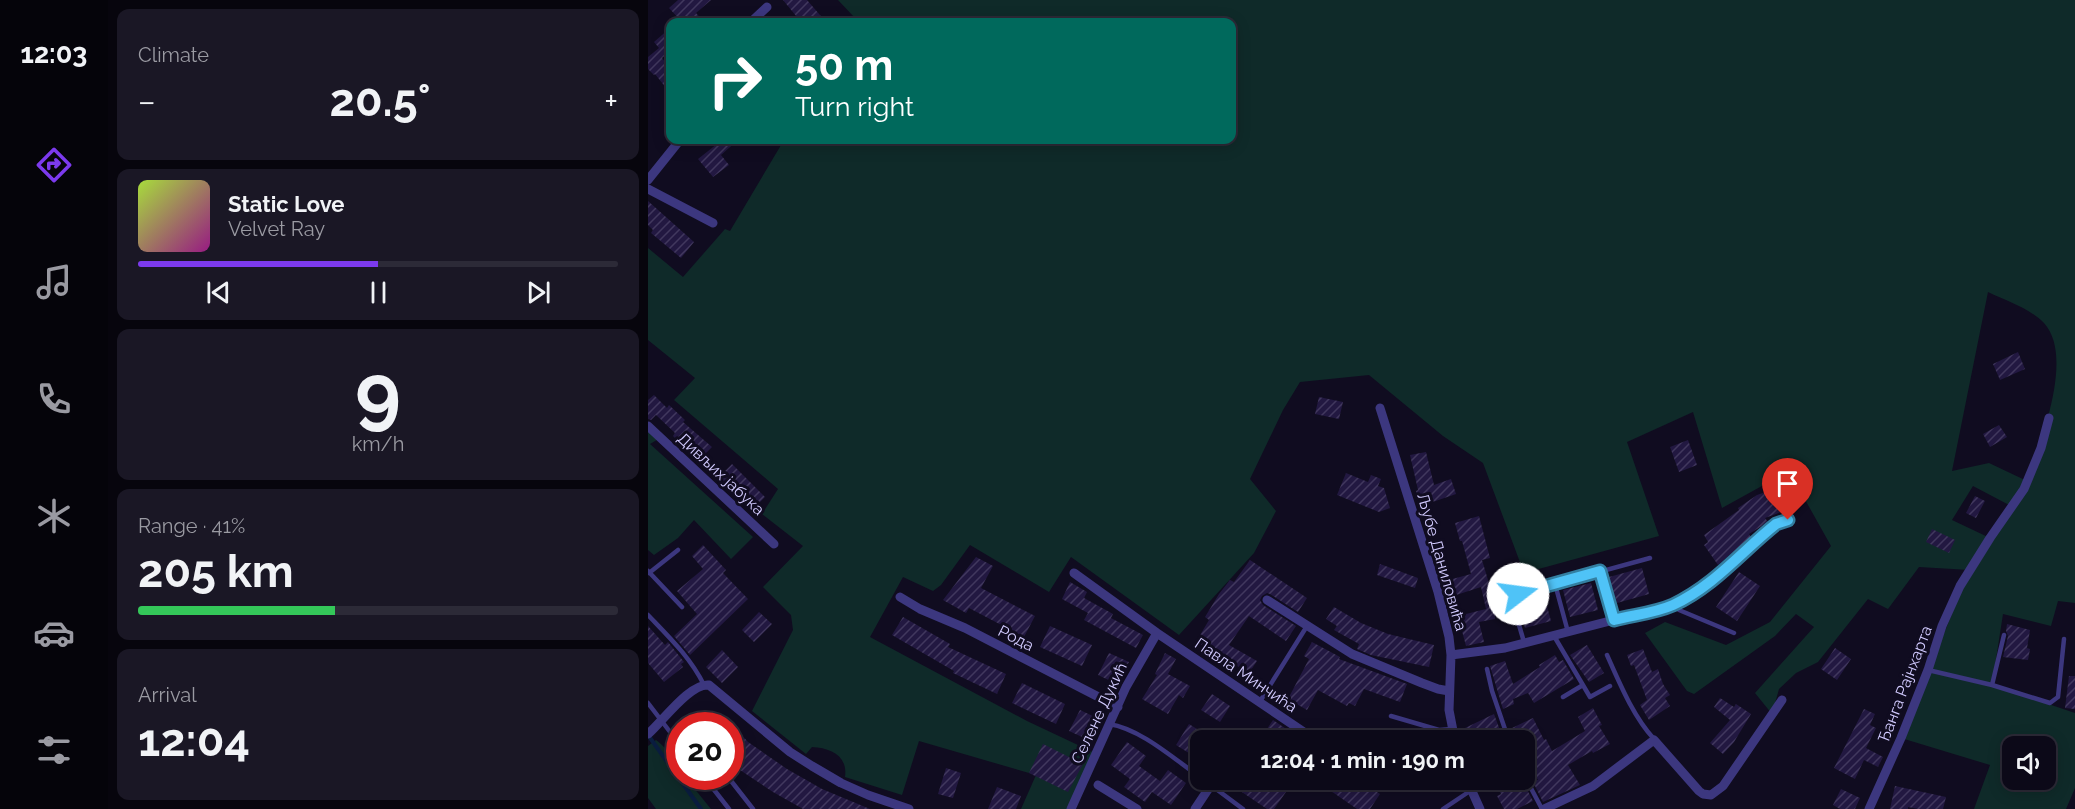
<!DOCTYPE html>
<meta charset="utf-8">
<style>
:root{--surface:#0c0918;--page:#1a1725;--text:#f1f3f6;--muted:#9a9aa2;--line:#2c2a37;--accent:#7c3aed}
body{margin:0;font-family:Raleway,sans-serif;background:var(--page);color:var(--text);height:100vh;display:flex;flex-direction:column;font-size:22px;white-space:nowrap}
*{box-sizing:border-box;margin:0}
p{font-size:20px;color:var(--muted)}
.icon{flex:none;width:33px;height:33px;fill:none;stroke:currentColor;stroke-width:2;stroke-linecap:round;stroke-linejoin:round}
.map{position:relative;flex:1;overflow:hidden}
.panel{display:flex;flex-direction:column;gap:9px;padding:9px;background:#07050d;width:540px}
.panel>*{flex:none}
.guide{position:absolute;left:18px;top:18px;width:570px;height:126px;border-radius:12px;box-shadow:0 3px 15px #0003,0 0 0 2px var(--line);background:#00695c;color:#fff;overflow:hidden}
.tools{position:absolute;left:1354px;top:736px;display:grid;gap:12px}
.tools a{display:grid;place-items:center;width:54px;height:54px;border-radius:12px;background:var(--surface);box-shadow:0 3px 15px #0003,0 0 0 2px var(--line);font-size:30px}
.speed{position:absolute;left:18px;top:712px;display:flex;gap:12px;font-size:30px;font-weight:700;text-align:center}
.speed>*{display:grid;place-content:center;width:78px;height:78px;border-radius:50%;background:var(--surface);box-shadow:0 3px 15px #0003,0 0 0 2px var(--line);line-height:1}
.speed .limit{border:9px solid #d22;background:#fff;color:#111}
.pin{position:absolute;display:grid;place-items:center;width:51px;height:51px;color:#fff;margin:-62px -26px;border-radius:50% 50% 50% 0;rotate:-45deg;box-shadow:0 0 6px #0007}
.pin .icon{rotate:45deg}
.me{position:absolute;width:66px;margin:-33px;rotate:75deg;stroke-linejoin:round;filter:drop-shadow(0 0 4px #0008)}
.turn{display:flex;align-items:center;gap:21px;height:126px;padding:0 30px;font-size:27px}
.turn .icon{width:78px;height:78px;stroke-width:2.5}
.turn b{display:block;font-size:42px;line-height:51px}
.big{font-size:45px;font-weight:700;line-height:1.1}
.panel .card{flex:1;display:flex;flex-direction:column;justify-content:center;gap:9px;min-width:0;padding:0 21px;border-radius:12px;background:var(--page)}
.panel .dial{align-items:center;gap:0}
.dial b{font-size:78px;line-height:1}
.song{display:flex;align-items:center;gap:18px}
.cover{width:72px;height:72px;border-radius:9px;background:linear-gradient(135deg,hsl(80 70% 55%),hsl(310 70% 35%))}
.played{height:6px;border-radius:3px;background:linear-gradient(90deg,var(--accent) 50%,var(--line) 50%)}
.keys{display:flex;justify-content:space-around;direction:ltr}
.heat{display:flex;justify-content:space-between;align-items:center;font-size:33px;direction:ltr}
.charge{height:9px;border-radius:4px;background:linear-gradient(90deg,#34c759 41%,var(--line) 0)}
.trip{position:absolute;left:542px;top:730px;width:345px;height:60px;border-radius:12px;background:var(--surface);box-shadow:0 3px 15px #0003,0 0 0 2px var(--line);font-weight:700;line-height:60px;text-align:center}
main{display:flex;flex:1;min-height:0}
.tabs{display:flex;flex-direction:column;width:108px;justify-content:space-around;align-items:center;background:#05040a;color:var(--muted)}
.tabs .icon{width:42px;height:42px}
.tabs .selected{color:var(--accent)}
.tabs b{font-size:27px;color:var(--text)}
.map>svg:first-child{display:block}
.grass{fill:#0f2a29;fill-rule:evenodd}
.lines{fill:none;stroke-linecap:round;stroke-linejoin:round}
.stream{stroke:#0a1d40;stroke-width:4}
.building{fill:url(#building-hatch)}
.lane{stroke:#3c377f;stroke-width:4.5}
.street{stroke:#3c377f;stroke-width:9}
.route-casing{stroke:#337fa1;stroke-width:15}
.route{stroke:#4fc3f7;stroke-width:10}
.labels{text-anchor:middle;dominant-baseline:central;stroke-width:6;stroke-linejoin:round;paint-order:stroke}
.street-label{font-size:16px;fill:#d2cbff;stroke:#100c20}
</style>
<main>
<nav class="tabs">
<b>12:03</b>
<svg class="icon selected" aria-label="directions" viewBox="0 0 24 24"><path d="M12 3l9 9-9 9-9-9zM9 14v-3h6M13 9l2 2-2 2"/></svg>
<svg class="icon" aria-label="music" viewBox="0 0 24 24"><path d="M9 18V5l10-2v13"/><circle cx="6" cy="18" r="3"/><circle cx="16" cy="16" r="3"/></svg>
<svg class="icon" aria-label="phone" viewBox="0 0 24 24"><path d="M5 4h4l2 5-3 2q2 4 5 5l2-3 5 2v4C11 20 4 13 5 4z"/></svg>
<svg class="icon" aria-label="climate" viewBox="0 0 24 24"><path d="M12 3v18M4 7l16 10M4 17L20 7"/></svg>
<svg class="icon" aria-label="car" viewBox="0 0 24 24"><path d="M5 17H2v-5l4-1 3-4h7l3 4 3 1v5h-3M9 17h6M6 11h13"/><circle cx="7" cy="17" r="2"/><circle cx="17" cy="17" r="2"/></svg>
<svg class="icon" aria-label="filters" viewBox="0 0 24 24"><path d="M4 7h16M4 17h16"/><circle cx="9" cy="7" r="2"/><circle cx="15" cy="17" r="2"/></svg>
</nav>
<section class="panel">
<div class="card"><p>Climate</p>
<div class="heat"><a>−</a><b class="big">20.5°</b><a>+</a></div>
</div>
<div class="card">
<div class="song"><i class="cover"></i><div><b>Static Love</b><p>Velvet Ray</p></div></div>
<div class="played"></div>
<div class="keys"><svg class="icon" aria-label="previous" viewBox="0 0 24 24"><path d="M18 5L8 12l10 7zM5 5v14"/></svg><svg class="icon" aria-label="pause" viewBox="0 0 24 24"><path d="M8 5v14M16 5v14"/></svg><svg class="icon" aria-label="next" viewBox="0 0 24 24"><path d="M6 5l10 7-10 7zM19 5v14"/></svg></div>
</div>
<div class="card dial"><b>9</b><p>km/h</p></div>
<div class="card"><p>Range · 41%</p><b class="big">205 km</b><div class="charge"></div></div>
<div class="card"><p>Arrival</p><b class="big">12:04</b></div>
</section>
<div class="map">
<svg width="1427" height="809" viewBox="0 0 1427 809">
<defs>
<pattern id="building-hatch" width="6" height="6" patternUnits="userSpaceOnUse" patternTransform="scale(1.5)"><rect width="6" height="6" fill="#221841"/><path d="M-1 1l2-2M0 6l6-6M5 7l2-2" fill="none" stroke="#41385e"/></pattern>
</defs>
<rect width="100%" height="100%" fill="#100c20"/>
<path class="grass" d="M190,0H1427V603L1410,601L1403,626L1355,614L1344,685L1427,713V788L1418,809H1326L1342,765L1253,738L1322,570L1271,567L1240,609L1220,599L1170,662L1148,673L1131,689L1124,714L1107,693L1166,627L1148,614L1127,636L1046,694L1039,691L997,633L1017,622L1078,645L1122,622L1183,546L1141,471L1074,508L1045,412L979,442L1011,536L876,573L835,463L795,436L721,375L652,382L635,410L602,479L628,511L606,553L531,635L423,557L401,592L322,545L293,585L285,591L255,577L222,637L379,721L449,754L424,809H373L388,775L271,741L254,795L197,777C200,756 183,748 164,747L158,754L104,711L145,630L143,615L115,587L155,546L114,514L130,489L26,400L47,378L0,340V248L35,277L77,229L82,231L136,140H584V22H205L207,18ZM1340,292C1359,301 1381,308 1396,323C1427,357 1392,443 1379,481L1341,463L1304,471ZM1325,486L1363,506L1342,538L1304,520ZM1365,747H1398V780H1365Z
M0,426L12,438L2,444L105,537L83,559L46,520L30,538L6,555L0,550Z
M8,740C18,747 32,764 32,777H37L63,809H8L0,798V746Z"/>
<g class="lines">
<path class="stream" d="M0,735L53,809"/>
</g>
<path class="building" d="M30,0H63L48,13L56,22H34L21,8Z
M135,0H159L178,22H153Z
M22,28V51L14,58L22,68V93L7,74L6,75L0,69V57L11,48L6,42Z
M74,140H90L73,155L81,165L65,177L50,159Z
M0,201L46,242L33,258L3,233L5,230L0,225Z
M1370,352L1377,369L1352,380L1345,364Z
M6,395L19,408L21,405L37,420L35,422L64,447L53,458L41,446L38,449L25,436L27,433L8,415L3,420L0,419V400Z
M671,397L695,402L691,419L667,414Z
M1351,425L1359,437L1342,447L1335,434Z
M1040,440L1049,465L1031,472L1022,447Z
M778,452L786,485L803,479L808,494L773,506L768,491L770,490L762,455Z
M84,464L117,497L107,507L87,486L84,489L71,477Z
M698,473L720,482L723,475L733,479L730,486L736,488L742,508L731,512L689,495Z
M1123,490V492L1127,491L1133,512L1117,518L1120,522L1101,534L1103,537L1070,565L1056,545L1060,542L1056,535L1091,510L1090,508L1109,495Z
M1327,496L1337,501L1328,518L1318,513Z
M831,516L842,558L834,560L843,590L854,587L859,612L847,615V619L831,622L836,642L818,646L810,616L838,609L833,587L802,597L797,581L823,574L814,541H812L807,523Z
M1284,529L1307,540L1301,553L1278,542Z
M55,545L78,570L75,573L100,599L42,655L26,636L49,614L29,591L55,569L44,556Z
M328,557L345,566L333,588L387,616L376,637L321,608L318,613L295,600Z
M602,560L659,598L650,612L622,594L619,593L614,596L612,600L615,605L648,626L638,641L601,616L581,645L609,661L601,673L548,642L561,620L557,617L571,594L582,580L586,582Z
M732,564L770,578L767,588L729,575Z
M994,568L1001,594L969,603L961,577Z
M1091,572L1112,586L1089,621L1068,607Z
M422,582L439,592L436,598L465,614L463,618L495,635L488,648L436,620L440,613L414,599Z
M943,583L950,610L922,617L915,590Z
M896,595L903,621L877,628L869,602Z
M686,607L713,623L740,634L786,645L781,667L723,655L709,649L711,644L686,630L689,626L678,619Z
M111,612L124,624L106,642L94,630Z
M255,617L302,644L300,647L358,674L349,694L305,673L306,671L244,635Z
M1359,624L1382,630L1379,648L1382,649L1380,660L1355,657L1360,636L1358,631Z
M0,626L17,645L20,642L36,662L33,664L35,667L16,682L0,663Z
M402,626L444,645L434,666L392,647Z
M664,642L692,657L691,659L759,684L752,702L716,689L707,706L701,703L699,706L670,690L659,710L640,699L661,659L656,656Z
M939,645L956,673L941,682L922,655Z
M1187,648L1203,659L1189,680L1173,669Z
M995,649L1004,672L1010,669L1015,684L1022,695L1017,698L1022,706L1001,720L992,705L999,700L986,665L983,666L979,655Z
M74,650L90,667L74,683L58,667Z
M461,653L481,662L469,684L450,675Z
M517,653L528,659L520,674L542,686L535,698L531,695L520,714L494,699L509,675L507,674Z
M907,655L911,662L915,660L926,679L886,703L880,693L865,699L866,704L855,709L842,666L857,661L865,684L892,667L891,665Z
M1421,676H1427V709L1417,708Z
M374,683L417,704L408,724L364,703Z
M564,694L582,706L572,722L553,710Z
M1072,698L1086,707L1088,704L1103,714L1086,742L1075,754L1062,743L1082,720L1066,707Z
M945,708L954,725L951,726L962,744L945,753L944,751L920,765L932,785L895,802L884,780H890L876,755V741H865L862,729L885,718L896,740L898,739L904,751L937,731L930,717Z
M1216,709L1227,714L1222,725L1228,728L1218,748L1235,757L1230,767L1216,760L1207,779L1186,768Z
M432,710L453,720L443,741L421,731Z
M846,714L856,741H824L817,728Z
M625,720L647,735L656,741H626L629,736L619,729Z
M82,722L100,742L139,769L174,789L222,809H155L125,792L83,764L87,759L82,754Z
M541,724L568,741H552V760L528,745Z
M479,742L498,756L491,766L512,781L520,770L538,783L523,805L504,792L497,802L476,787L482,779L463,765Z
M395,744L435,764L420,792L381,773Z
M298,768L313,773L305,798L290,794Z
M576,780H621L638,792L626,809H619Z
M667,780H711L732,794L722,809H709Z
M846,780H874L885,801L869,809H856L849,796L853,794Z
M1247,786L1298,797L1295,809H1270L1260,807V809H1242Z
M349,787L373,796L368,809H340Z
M1193,789L1212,798L1207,809H1192L1185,805Z"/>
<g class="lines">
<path class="lane" d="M0,571L34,607
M952,571L966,619
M1,573L30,550
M907,584L920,632
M1026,605L1031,610L1086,633
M0,615C21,637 42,657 56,685
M906,636L942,697L962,686
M876,642L864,601L867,595L1002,558
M959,655C972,684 985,716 1006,739
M839,669L844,691L861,741
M1280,670L1344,685L1402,703L1410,697L1416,639
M1344,685L1356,635
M915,697L935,685
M0,703L32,745
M611,703L659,626
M743,716L791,730L804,729
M461,724C493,729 526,759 552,777
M876,775L894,809
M56,777L81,809
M80,777L105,809
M556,780L595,809
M795,809L822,791"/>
<path class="street" d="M103,22L119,7
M0,180L32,140
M0,189L65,223
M732,408L790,592L801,637L803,655L801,710L807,741
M0,426L126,544
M426,573L509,633L669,741
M252,597L272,609L317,628L470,707
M619,600L704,654L774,683L790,689L801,691
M803,655L857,648L1024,605L1061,583L1128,524L1140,520
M0,734C15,721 42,683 61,685L142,752L164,766L193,783L220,795L261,809
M758,780L822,788
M819,780L832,809
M450,785L489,809
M423,809L478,687L509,633
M547,809L563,785
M896,809L945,786L1006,740L1051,791L1055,794L1063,795L1075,786L1134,700
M1221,809L1253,738L1280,670L1294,626L1312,586L1342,538L1376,489L1393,448L1401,418"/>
</g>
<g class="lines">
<g class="route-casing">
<path id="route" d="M870,594L952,571L966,620C985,615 1007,613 1025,605C1066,586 1094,551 1128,524L1140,520"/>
</g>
<use href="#route" class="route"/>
</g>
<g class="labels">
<g class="street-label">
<text transform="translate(73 474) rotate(43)">Дивљих јабука</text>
<text transform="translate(794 562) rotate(74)">Љубе Даниловића</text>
<text transform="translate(368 638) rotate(27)">Рода</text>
<text transform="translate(598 675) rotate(34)">Павла Минчића</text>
<text transform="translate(1257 684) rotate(-69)">Ђанга Рајнхарта</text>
<text transform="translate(451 713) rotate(-65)">Селене Дукић</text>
</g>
</g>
</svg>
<div class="tools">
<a><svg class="icon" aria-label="sound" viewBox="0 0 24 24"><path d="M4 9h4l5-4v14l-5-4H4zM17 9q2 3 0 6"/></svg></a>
</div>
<div class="speed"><div class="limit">20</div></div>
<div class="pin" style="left:1140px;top:520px;background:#d93025"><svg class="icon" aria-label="arrive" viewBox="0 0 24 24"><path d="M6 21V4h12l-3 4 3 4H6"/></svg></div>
<svg class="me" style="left:870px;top:594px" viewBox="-20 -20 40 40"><circle r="19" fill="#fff"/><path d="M0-13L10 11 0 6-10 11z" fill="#4fc3f7"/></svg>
<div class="trip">12:04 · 1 min · 190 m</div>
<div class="guide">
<div class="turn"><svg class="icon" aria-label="right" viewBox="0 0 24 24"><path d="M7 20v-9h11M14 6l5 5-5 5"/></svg><div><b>50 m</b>Turn right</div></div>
</div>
</div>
</main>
